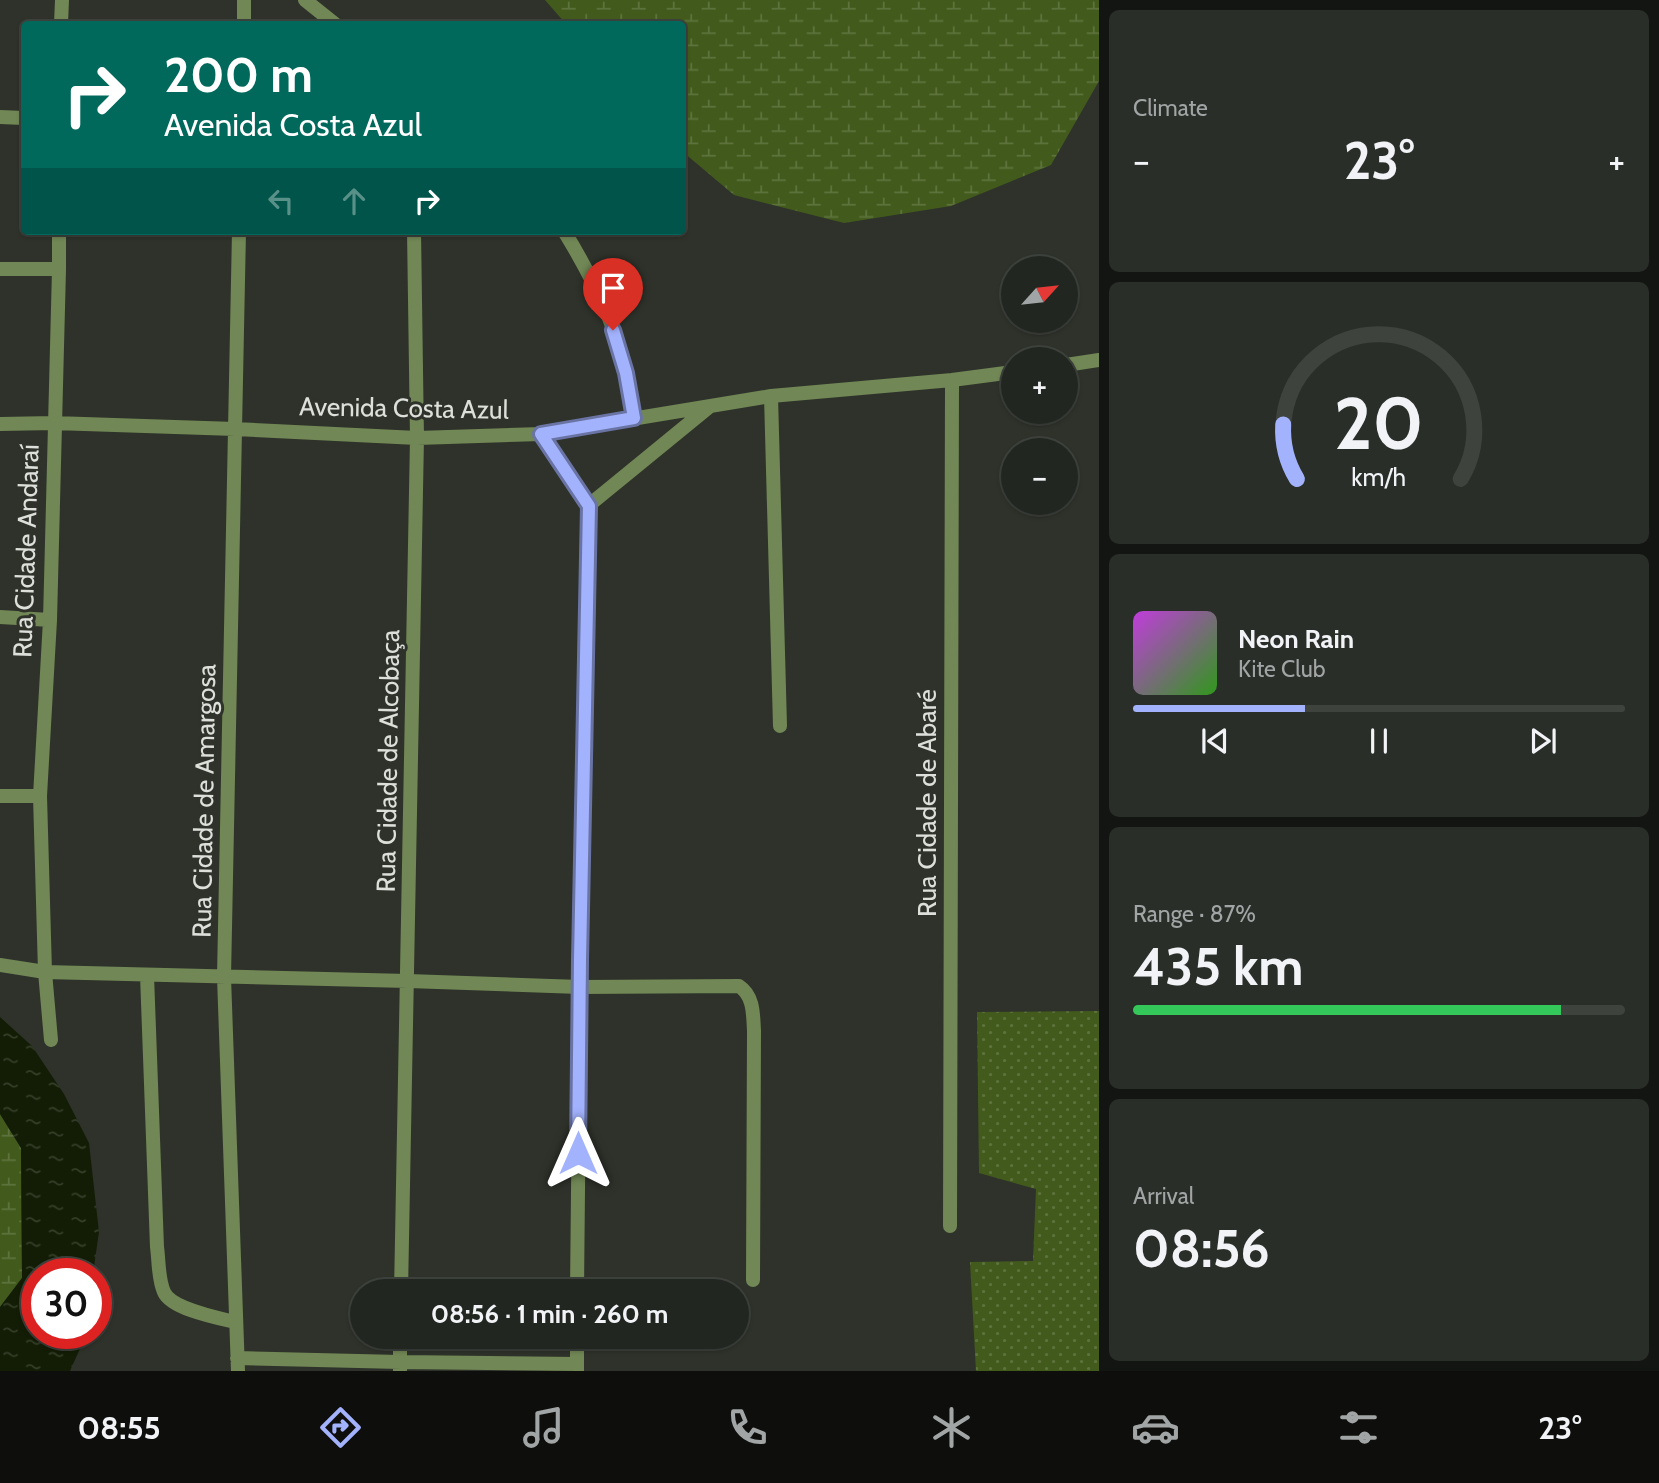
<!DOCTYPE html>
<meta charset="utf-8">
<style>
:root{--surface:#222620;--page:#2a2e29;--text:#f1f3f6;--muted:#a2a5a5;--line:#3f433e;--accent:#a3b2fd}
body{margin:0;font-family:Cabin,sans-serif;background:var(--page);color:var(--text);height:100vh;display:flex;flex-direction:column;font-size:26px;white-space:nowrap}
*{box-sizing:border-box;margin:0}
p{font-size:23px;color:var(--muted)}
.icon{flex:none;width:38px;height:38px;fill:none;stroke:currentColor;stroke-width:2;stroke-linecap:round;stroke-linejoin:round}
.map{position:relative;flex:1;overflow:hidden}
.sheet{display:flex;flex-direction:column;gap:10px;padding:10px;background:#131512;width:560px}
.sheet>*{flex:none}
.banner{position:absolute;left:21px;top:21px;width:665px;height:214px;border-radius:7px;box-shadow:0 2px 5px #0004,0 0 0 2px var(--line);background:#00695c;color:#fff;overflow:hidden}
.needle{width:46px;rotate:63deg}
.controls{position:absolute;left:1001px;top:256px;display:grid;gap:14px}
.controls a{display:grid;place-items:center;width:77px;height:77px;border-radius:50%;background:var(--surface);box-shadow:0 2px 5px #0004,0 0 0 2px var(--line);font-size:35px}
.speed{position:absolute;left:21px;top:1258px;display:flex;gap:14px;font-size:35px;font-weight:700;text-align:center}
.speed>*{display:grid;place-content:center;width:91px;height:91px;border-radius:50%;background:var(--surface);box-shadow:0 2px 5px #0004,0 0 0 2px var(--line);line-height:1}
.speed .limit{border:10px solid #d22;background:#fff;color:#111}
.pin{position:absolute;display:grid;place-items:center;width:60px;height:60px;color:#fff;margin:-72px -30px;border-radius:50% 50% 50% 0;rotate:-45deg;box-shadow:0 0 7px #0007}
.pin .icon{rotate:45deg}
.me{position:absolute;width:77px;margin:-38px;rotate:0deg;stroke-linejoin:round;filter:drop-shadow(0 0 5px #0008)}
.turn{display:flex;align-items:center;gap:24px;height:147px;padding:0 28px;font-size:32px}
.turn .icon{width:91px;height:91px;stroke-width:2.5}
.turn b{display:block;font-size:49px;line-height:60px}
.lanes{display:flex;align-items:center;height:66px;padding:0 28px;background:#0003;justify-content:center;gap:35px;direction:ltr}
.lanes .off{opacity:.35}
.big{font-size:52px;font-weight:700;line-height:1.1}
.sheet .card{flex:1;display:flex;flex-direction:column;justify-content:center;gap:10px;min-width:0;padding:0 24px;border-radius:10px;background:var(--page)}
.sheet .dial{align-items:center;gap:0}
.dial svg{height:182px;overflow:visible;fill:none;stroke:var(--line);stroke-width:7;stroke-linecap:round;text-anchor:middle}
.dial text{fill:var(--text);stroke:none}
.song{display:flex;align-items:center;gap:21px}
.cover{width:84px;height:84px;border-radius:10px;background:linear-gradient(135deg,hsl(290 70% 55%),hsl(110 70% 35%))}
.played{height:7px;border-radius:4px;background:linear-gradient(90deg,var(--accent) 35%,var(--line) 35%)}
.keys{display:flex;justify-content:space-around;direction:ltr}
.heat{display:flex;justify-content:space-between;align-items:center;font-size:38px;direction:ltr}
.charge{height:10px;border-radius:5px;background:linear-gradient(90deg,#34c759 87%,var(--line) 0)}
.trip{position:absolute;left:350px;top:1279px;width:399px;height:70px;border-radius:35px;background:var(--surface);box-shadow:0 2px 5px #0004,0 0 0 2px var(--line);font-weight:700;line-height:70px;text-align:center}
.menu{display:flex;height:112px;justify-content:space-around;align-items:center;background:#0e0f0d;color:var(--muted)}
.menu .icon{width:49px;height:49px}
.menu .current{color:var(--accent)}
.menu b{font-size:32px;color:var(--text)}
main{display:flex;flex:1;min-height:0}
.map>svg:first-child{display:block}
.grass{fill:url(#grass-dots)}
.wetland{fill:url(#wetland-marsh)}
.water{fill:url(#water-ripples)}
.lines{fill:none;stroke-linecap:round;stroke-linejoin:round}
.minor{stroke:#718755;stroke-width:14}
.route-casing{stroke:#6a74a4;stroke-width:18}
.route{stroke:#a3b2fd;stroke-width:12}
.labels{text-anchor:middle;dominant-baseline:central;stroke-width:6;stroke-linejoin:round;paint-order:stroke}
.street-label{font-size:26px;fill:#dde0da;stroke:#2e322a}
</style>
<main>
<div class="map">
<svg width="1099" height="1371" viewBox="0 0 1099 1371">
<defs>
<pattern id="grass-dots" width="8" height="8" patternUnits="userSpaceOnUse" patternTransform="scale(1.75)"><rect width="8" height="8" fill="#425b1c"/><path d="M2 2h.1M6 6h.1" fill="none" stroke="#5d723c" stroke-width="1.8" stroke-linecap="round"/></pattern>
<pattern id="wetland-marsh" width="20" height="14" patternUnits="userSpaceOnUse" patternTransform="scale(1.75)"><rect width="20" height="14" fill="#425b1c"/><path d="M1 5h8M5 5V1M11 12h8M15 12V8" fill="none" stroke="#5d723c"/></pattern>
<pattern id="water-ripples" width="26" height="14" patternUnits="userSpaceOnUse" patternTransform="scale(1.75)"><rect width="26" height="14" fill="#131d05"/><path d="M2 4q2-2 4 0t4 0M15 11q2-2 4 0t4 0" fill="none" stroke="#353e29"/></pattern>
</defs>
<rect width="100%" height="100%" fill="#2e322a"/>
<path class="grass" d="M1099,1011V1371H976L970,1262L1033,1261L1036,1189L979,1173L977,1012Z"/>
<path class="wetland" d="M545,0H1099V81L1051,165L951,206L844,223L734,195L683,152L682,24H566Z
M0,1114L21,1148L22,1278L0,1307Z"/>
<path class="water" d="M0,1017L32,1046L64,1094L89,1143L99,1232L93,1274H37V1334H84L83,1342L70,1371H0V1307L22,1278L21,1148L0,1114Z"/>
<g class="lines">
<path class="minor" d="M305,0L335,24
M61,24L62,0
M244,24V0
M0,117L24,118
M564,231C591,275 616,324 627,375C630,389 632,404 634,418
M0,269H59
M1066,365L1099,360
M771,396L780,726
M0,424L54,423L235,429L417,438L541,434L771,396L952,380L1013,372
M541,434L588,506L580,987L577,1292
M588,506L709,407
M0,617L50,620
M0,796H40
M0,965L45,972L408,981L580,987L739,986C754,996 753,1014 754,1031L753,1280
M147,975L157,1247C159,1261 158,1279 164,1292C171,1309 218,1318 235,1322
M51,1040L45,972L40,796L50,620L59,269V231
M950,1226L952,380
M401,1292L417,438L414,231
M237,1358L400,1362L577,1364
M400,1370V1337
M238,1371L224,977L239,231
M577,1371V1337"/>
</g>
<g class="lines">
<g class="route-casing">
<path id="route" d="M578,1153L580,960L589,506L541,434L634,418L626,373L613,330"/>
</g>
<use href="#route" class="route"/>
</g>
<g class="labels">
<g class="street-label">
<text transform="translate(404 408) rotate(1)">Avenida Costa Azul</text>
<text transform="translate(26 551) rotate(-88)">Rua Cidade Andaraí</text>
<text transform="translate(388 761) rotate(-89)">Rua Cidade de Alcobaça</text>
<text transform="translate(204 801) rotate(-89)">Rua Cidade de Amargosa</text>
<text transform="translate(927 803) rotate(-90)">Rua Cidade de Abaré</text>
</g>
</g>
</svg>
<div class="controls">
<a><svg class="needle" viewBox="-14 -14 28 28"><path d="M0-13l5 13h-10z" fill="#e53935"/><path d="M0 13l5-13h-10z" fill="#a2a5a5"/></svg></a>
<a>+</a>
<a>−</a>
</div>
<div class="speed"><div class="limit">30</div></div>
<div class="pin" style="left:613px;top:330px;background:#d93025"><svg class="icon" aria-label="arrive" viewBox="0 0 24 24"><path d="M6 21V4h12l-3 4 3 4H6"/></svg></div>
<svg class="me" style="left:578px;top:1153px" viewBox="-20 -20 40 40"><path d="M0-17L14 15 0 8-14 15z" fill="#a3b2fd" stroke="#fff" stroke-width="4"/></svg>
<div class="trip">08:56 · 1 min · 260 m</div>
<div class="banner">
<div class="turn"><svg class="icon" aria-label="right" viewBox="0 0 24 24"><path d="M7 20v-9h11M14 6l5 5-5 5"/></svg><div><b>200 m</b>Avenida Costa Azul</div></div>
<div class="lanes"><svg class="icon off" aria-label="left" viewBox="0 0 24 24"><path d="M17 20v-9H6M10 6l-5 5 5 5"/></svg><svg class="icon off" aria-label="ahead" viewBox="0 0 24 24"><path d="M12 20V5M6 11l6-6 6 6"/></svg><svg class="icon" aria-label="right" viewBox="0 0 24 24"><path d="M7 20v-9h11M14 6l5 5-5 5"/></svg></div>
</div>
</div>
<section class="sheet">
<div class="card"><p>Climate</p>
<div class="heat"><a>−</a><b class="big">23°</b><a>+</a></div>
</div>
<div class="card dial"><svg viewBox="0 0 100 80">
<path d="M14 69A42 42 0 1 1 86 69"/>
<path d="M14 69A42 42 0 0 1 8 45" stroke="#a3b2fd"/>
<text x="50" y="56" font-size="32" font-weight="700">20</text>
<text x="50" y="72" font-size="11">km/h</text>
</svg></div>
<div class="card">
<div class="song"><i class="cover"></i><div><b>Neon Rain</b><p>Kite Club</p></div></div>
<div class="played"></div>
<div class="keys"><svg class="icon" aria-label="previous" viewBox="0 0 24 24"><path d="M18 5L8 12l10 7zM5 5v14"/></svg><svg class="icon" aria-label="pause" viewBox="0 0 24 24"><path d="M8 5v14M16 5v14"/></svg><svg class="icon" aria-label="next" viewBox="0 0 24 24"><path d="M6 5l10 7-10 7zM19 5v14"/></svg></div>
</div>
<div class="card"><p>Range · 87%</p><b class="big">435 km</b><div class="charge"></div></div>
<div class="card"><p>Arrival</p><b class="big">08:56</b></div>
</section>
</main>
<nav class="menu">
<b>08:55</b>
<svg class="icon current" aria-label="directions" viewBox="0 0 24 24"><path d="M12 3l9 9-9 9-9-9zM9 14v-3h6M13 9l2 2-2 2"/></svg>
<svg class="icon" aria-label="music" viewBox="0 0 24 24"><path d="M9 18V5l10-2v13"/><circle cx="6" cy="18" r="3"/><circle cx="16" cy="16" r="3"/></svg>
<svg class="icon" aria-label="phone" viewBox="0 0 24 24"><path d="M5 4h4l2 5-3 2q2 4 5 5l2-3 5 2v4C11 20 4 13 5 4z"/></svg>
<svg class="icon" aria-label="climate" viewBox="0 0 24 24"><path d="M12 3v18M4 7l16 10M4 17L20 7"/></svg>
<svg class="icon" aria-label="car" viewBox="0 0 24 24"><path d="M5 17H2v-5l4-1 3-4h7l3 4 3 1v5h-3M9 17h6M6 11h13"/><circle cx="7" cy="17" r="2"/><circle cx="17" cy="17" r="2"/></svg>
<svg class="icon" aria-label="filters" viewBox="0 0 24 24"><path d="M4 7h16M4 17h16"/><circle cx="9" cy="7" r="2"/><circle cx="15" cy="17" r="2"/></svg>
<b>23°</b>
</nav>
